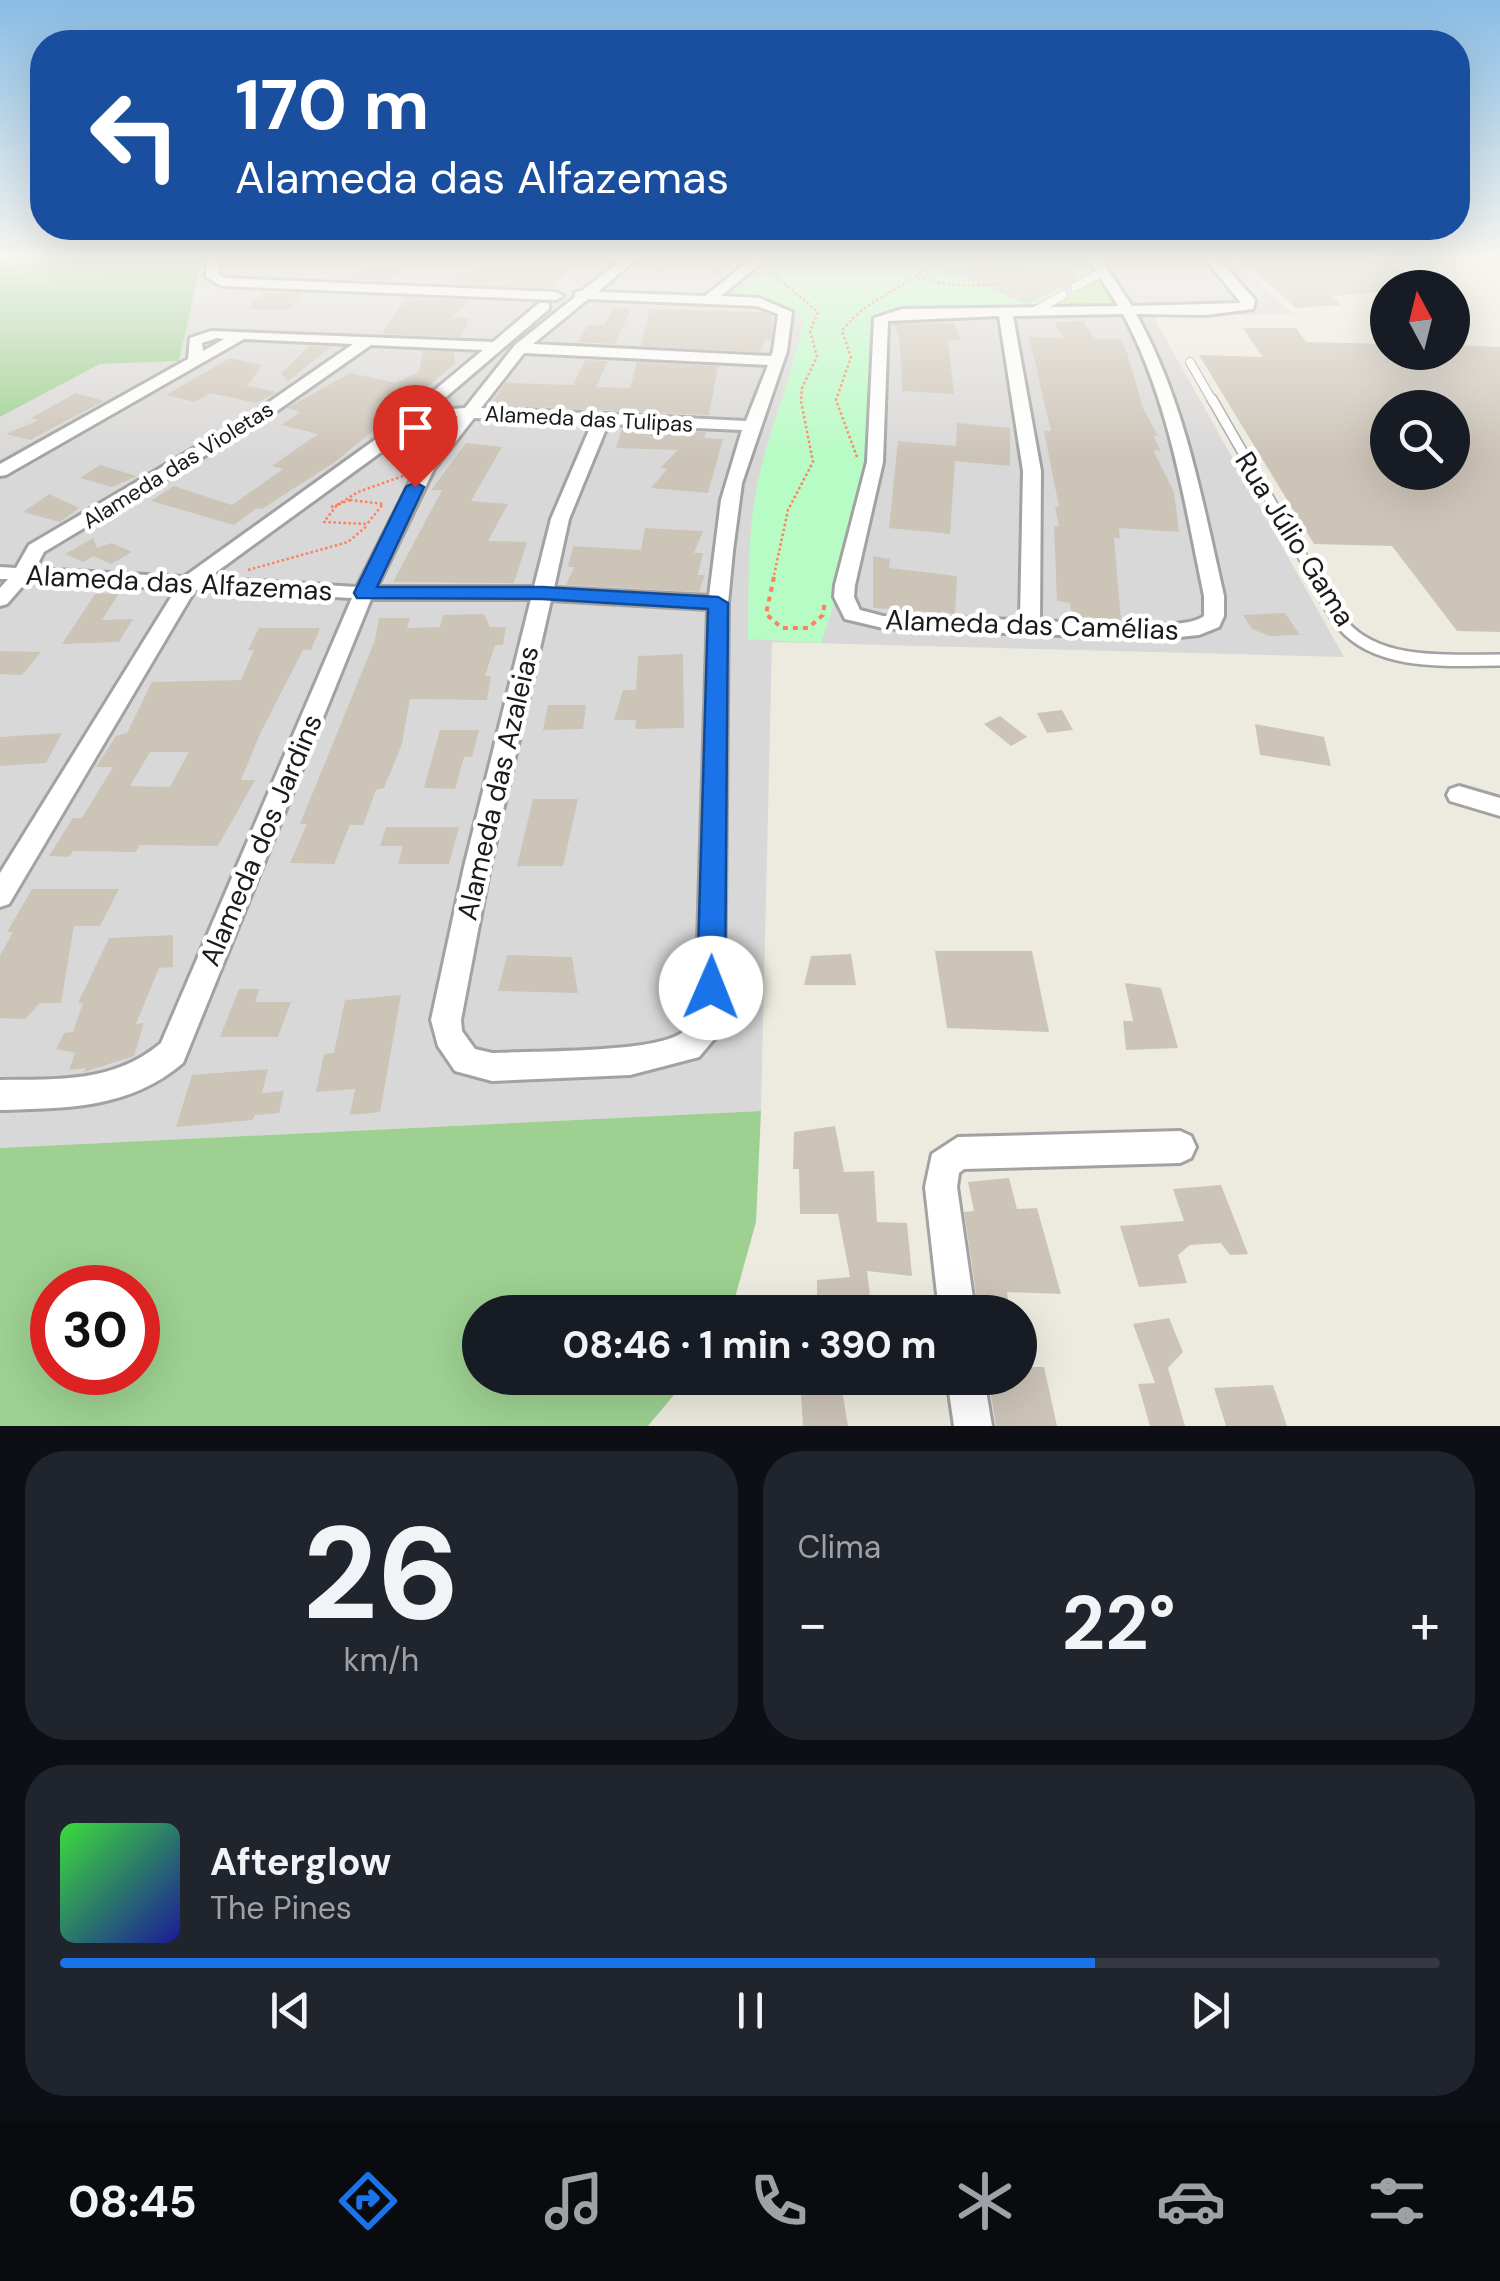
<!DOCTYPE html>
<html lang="pt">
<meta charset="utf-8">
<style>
:root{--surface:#171b24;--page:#20242c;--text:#f1f3f6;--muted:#9ea1a6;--line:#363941;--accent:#1a73e8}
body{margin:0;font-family:"DM Sans",sans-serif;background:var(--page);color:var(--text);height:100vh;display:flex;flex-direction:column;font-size:38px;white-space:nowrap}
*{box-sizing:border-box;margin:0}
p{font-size:32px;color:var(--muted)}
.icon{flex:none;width:55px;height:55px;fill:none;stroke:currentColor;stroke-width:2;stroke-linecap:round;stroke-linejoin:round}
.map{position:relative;height:1426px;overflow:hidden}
.sheet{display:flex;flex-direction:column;gap:25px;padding:25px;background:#0d0f14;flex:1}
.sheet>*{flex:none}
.top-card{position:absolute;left:30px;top:30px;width:1440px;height:210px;border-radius:40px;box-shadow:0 10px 40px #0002;background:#1a4fa0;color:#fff;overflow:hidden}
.needle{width:65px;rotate:353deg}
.tools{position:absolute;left:1370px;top:270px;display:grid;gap:20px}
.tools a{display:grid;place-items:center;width:100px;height:100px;border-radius:50%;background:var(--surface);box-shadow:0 10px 40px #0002;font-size:50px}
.speed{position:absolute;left:30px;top:1265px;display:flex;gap:20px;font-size:50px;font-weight:700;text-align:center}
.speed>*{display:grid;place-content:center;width:130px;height:130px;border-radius:50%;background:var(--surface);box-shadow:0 10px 40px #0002;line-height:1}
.speed .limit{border:15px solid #d22;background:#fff;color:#111}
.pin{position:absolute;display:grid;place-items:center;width:85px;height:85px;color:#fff;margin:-102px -42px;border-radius:50% 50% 50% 0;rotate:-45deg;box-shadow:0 0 10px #0007}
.pin .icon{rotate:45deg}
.me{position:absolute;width:110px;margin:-55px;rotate:1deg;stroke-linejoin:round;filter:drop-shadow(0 0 8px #0008)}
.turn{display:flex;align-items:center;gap:35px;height:210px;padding:0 40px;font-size:45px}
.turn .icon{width:130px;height:130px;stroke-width:2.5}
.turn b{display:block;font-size:70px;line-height:85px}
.big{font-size:75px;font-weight:700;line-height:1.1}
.sheet .card{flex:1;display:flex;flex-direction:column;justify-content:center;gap:15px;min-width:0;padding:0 35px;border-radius:40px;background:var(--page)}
.sheet .dial{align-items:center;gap:0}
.dial b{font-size:130px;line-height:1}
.song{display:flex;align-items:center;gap:30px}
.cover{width:120px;height:120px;border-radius:15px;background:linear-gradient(135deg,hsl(120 70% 55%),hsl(240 70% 35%))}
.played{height:10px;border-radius:5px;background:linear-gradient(90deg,var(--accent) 75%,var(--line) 75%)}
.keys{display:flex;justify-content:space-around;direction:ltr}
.heat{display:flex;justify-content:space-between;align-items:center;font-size:55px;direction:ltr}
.sheet .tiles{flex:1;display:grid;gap:25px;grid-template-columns:1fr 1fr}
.card:last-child{grid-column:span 2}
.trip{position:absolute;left:462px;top:1295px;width:575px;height:100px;border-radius:50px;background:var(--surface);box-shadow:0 10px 40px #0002;font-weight:700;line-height:100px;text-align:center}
.tab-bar{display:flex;height:160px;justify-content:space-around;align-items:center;background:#090b0e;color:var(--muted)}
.tab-bar .icon{width:70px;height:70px}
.tab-bar .active{color:var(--accent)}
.tab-bar b{font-size:45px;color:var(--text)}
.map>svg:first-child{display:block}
.residential{fill:#d9d8d8}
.grass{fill:#beeca0}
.forest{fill:#9dd091;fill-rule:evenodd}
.park{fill:#b7fcc4}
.building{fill:#cdc4b8;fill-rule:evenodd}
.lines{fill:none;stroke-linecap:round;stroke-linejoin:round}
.lane-far2-casing{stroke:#a2a2a2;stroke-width:10}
.lane-far1-casing{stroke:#a2a2a2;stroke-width:12}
.lane-casing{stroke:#a2a2a2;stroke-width:16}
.street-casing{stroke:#a2a2a2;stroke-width:6}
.path-far1{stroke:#ff805e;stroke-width:2.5;stroke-dasharray:2.5 2.5;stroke-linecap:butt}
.path{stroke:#ff805e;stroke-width:4;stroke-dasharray:5 5;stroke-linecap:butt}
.lane-far2{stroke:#fff;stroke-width:8}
.lane-far1{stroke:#fff;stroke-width:9}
.lane{stroke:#fff;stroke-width:11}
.street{fill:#fff;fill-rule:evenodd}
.route{fill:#1a73e8;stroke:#114b97;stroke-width:2.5}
.labels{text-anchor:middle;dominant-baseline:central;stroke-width:9;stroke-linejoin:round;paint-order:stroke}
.far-street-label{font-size:22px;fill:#1b1b1b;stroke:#fff}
.street-label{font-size:28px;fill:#1b1b1b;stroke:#fff}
</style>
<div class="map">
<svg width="1500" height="1426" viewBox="0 0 1500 1426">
<rect width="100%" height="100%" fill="#edeadf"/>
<path class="residential" d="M202,258H1231L1294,314L1153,316L1344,657L772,642L761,1111L0,1148V417L100,364L179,361Z"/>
<path class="grass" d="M1099,278L1116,307L1050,308Z"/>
<path class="forest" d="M0,258H202L179,361L100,364L0,417Z
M761,1111L756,1222L731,1312H480V1378H688L648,1426H0V1148ZM52,1288H138V1372H52Z"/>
<path class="park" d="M785,258H1077L1094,271L1028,309L896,311L876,318L874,440L837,596L821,643L748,639C749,590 747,540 756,491C767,433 792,378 804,319L788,306L732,295Z"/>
<path class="building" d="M369,258H413L393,280L351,279Z
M487,258H578L553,288L448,284L459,272L472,273Z
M641,258H739L719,274L676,264V258L663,273L632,268Z
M976,258H996L1038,272L1051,265L1076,274V278L1068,290L1060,288L1027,304L946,271L971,265Z
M1239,258H1386L1424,288L1333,296L1341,305L1296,308Z
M264,292L302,293L290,309H247Z
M406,297L469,300L452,318H470L460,337L382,334Z
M613,308L631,309L615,344L578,342L588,325H604Z
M650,309L763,312L773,316L771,340L765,339L760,352L641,346Z
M1083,321L1094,339H1121L1127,353L1143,408L1158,436H1153L1161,451L1153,450L1174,492L1179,532L1119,528L1120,538H1114L1121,620L1072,616L1070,603L1057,601L1054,526H1059L1055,507H1059L1044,431H1051L1029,337L1063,338L1054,322Z
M954,323L960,340H948L954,394L902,391L900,342L894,324Z
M1243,328H1296L1306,342L1388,344V352H1452V345L1500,347V632L1457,631L1392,546L1314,544L1199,355L1263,357ZM1388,408H1452V472H1388Z
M309,346L331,347L288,381L281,374Z
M423,351L454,352L455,364L335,462L262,509L257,508L234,525L151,501L174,486L232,505L283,469L272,466L318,434L281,425L300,412L287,408L350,373L396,383L419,372Z
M230,358L262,365L247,386L277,392L256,403L210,393L195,402L166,395Z
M585,360L608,361L596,387L630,388L637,362L718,366L709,415L491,405L505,383L573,385Z
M76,393L104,401L30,440L6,434L39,420L31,418Z
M957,423L1010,428V466L955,461L950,534L889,528L898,441L956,446Z
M622,428L706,432L704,438L723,439L708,493L651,488L667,469L660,468L678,450L616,448Z
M466,443L502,447L471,501L508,504L488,541L527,542L514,583L393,582L442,490H431Z
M100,465L137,476L112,487L80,478Z
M49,494L79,508L60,522L23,512Z
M645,528L703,531L694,553H703L698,575H705L699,592L566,585L574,567H568L573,546L641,550Z
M93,538L97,548L112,543L132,552L111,564L93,556L83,562L65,554Z
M873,556L890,559L889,568L957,576L955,614L873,608Z
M119,593L102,620L133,619L119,642L62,644L95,594Z
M1285,613L1300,635L1269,636L1252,629L1243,615Z
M484,614L490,627H506L503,645H495L485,676H491L487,700L410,699L402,744L384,788L376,790L363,825H350L334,864L290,863L307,824H300L375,640L379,618H410L407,628L440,627L443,615Z
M259,628H320L311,650H303L260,734L241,780H255L218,846L140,845L136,852L73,851L69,857L49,856L73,818H82L113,767H96L116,736L127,733L152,682L241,680L254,650H248ZM150,752H189L170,787L130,786Z
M0,651L41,652L22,675L0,674Z
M683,654L684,728L635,729L636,720H614L623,690H636L638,656Z
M548,705H586L583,729L543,730Z
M1062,710L1073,730L1047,733L1037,713Z
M1000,716L1027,737L1011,746L984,724Z
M1255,724L1324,737L1331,766L1260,755Z
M440,730H479L472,757H464L455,789L424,788Z
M62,733L46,763L0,766V737Z
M533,799H578L563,866H517Z
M386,827H459L449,864H398L403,846H380Z
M32,889H119L100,926H74L61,1003H40L25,1019L0,1018V956L13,932H7Z
M173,935V967L159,968L136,1024L144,1023L134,1056L84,1072L86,1068L69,1070L75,1053L56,1049L64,1033L73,1032L83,1003H78L109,938Z
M935,951H1032L1049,1032L947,1028Z
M851,954L856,985H804L811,956Z
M507,955L572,957L578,993L498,991Z
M1125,983L1161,988L1178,1048L1126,1050L1123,1021H1133Z
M239,989H260L255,1002H291L278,1037H220Z
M401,995L380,1112L350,1115L355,1089L316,1092L324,1054L334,1053L345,1000Z
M268,1069L262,1093L284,1091L279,1113L255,1115L252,1120L176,1127L192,1075Z
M835,1126L844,1172L874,1171L877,1222L907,1223L912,1276L867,1271L872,1312H817V1280L850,1277L838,1214H800L799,1169H793L794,1132Z
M1009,1178L1017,1209L1037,1208L1061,1294L1007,1292L1009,1306L978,1307L964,1212L974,1211L968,1182Z
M1221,1185L1248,1254L1230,1255L1221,1243L1190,1245L1178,1255L1187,1283L1139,1287L1120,1226L1184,1221L1173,1189Z
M1169,1318L1183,1352L1168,1368L1185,1426H1150L1138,1384L1155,1383L1133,1324Z
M1020,1367H1044L1057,1426H996L988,1378H1020Z
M800,1378H840L848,1426H803Z
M1273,1385L1287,1426H1226L1214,1388Z"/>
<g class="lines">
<g class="lane-far2-casing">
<path id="lane-far2" d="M1075,287L1104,271
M1035,311L1063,295
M1190,362L1213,402"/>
</g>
<g class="lane-far1-casing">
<path id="lane-far1" d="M1212,399L1316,580"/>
</g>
<g class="lane-casing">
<path id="lane" d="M1315,577C1324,592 1331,612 1343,625C1379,667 1451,660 1500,660"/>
</g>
<g class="street-casing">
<path id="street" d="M207,258H219V275L225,278L556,292L563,296L556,300L222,286L206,277Z
M623,258H637L598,292L705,296L753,258H767L721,296L759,298L792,312L787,351L742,483L733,551L728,603L724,1008L715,1038L699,1057L630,1075L492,1081L455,1071L438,1046L431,1020L464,867L531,599H371L183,1063C129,1109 67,1108 0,1110V1080C59,1079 114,1083 161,1043L352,598L195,590L9,904L0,907V873L176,589L28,580L7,604L0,606V588L8,579H0V567L16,568L29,545L249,416L353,344L244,339L6,475L0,476V464L188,359L190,338L211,331L493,342L539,303H549V309L384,450L208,578L357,587L417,468L458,417L450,412L452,409L465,408L515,345L575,297V292L582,291ZM588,299L757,306L778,314L773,351L771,356L533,344ZM217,338L224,339L203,351L202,343ZM371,345L483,350L372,442L184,577L35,569L44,552L261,422ZM524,353L768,365L746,421L481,408ZM474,418L592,423L551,519L534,587H377L434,469ZM608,424L742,430L721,500L709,596L554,588L569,519ZM551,600L708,609L696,1008C693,1018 690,1028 680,1034C650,1053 532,1051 492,1053L475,1049L462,1031L461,1020L490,867Z
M1088,258H1100L1132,306L1241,303L1205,258H1218L1255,300L1253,309L1206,315L1136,314C1185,401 1202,500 1224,596V616L1219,627L1199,635L1159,639L883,628L845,619L834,597L835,585L867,462L874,318L902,309L1118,306ZM1123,314C1170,402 1184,500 1204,596V616C1183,633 1073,622 1040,621L1041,471L1013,316ZM999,316L1023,471L1020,620L883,616L860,610L854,597L855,585L883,462L888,321Z
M1459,786L1500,798V816L1450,801L1447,795L1450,789Z
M1180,1131L1191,1136L1196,1147L1191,1158L1180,1163L964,1169L959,1173L957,1187L975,1312H939L925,1187L932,1154L958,1137Z
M947,1378H984L992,1426H954Z"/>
</g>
<path class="path-far1" d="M918,278C960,287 1005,296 1034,258
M857,457L836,400L851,357L842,331C868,296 910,288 940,258
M350,500L383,504L367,524L324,522L337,505Z
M337,505L358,492L403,476
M331,507L337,505
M248,570L348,542L368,525
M773,580L788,510L813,462L801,401L802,388L817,357L810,331L818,312L774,275L775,267L790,258"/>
<path class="path" d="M774,577L766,614L782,628H808L823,615L825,600"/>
<use href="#lane-far2" class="lane-far2"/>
<use href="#lane-far1" class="lane-far1"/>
<use href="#lane" class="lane"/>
<use href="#street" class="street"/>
</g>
<linearGradient id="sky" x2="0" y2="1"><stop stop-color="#89bce4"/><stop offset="0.56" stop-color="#f7f6f1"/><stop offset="1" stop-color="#f7f6f1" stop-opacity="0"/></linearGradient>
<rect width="1500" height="458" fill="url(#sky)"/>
<path class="route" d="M415,482L424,487L377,587H542L718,597L728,603L725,988L721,996L711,1000L701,996L697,988L708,609L542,599L357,598L354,593L406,487Z"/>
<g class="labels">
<g class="far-street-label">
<text transform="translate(589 419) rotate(3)">Alameda das Tulipas</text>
<text transform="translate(178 465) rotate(-32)">Alameda das Violetas</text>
</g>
<g class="street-label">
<text transform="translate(1295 539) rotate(58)">Rua Júlio Gama</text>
<text transform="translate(179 583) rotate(3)">Alameda das Alfazemas</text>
<text transform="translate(1032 625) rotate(2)">Alameda das Camélias</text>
<text transform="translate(498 783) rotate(-77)">Alameda das Azaleias</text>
<text transform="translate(261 840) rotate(-67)">Alameda dos Jardins</text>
</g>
</g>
</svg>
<div class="tools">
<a><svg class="needle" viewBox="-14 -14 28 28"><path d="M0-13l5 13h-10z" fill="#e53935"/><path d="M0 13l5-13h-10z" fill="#9ea1a6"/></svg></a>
<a><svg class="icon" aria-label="search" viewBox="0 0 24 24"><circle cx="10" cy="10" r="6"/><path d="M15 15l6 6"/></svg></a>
</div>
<div class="speed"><div class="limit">30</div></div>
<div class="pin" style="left:415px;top:487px;background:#d93025"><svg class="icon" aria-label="arrive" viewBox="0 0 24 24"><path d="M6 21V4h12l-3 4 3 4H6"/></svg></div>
<svg class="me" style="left:711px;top:988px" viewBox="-20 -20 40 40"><circle r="19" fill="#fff"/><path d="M0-13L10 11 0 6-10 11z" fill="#1a73e8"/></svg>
<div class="trip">08:46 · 1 min · 390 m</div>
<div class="top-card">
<div class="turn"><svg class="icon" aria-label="left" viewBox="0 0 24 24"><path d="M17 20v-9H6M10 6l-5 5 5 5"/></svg><div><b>170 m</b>Alameda das Alfazemas</div></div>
</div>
</div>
<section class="sheet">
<div class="tiles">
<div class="card dial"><b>26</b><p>km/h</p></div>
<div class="card"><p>Clima</p>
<div class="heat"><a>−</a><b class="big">22°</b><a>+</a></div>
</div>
<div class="card">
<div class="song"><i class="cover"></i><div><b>Afterglow</b><p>The Pines</p></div></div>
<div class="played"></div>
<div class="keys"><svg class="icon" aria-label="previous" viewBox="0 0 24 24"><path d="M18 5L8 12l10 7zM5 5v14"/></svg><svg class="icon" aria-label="pause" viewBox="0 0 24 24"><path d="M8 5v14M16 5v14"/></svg><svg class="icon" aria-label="next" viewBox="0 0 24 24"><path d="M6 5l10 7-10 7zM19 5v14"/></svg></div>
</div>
</div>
</section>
<nav class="tab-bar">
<b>08:45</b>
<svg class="icon active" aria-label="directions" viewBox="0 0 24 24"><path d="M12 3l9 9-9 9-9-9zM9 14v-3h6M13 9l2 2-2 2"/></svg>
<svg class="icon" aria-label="music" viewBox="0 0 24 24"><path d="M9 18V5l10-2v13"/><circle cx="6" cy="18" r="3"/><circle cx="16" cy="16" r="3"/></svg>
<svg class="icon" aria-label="phone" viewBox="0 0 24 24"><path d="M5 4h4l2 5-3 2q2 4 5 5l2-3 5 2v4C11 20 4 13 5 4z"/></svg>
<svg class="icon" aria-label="climate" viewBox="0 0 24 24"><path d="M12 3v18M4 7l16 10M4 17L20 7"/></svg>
<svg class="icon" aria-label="car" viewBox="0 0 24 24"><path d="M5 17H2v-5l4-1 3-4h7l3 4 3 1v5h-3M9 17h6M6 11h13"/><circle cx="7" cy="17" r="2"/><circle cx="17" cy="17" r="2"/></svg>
<svg class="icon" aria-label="filters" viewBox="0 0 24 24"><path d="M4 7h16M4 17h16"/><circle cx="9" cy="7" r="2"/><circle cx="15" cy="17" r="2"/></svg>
</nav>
